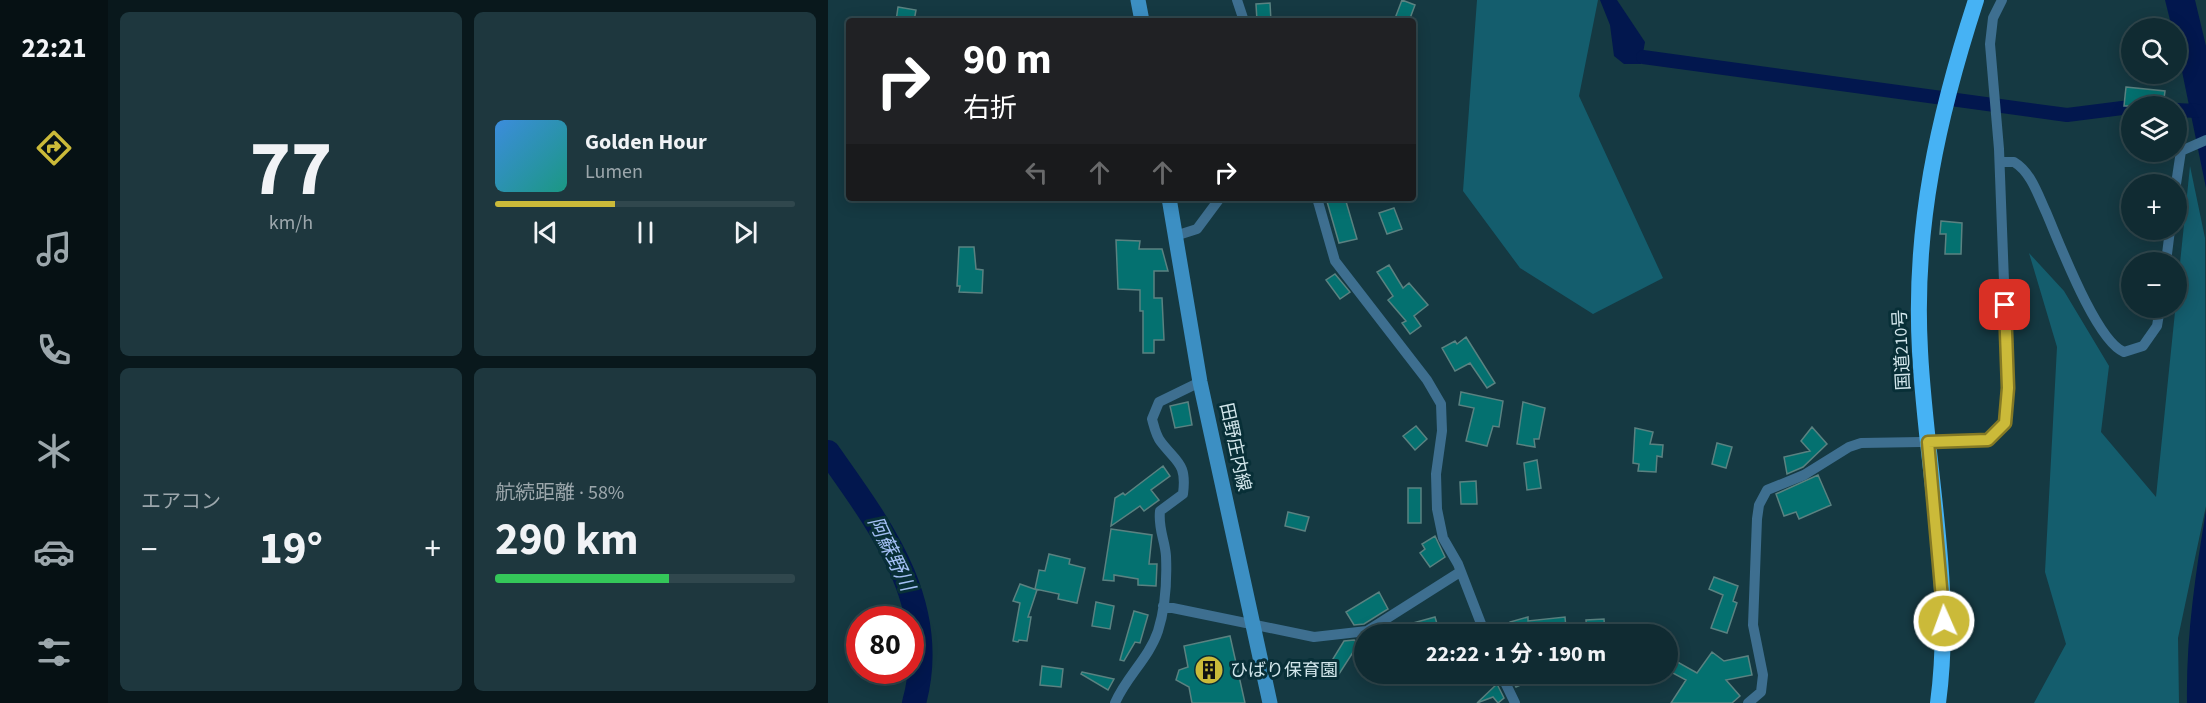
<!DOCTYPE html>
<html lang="ja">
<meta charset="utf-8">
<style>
:root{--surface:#102b32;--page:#1e373e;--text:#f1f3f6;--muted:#9ca7ac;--line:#30474d;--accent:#cbba39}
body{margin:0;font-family:"Source Sans 3","Noto Sans JP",sans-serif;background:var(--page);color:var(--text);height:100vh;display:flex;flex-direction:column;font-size:22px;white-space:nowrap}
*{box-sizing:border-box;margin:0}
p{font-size:20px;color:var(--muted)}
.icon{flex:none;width:33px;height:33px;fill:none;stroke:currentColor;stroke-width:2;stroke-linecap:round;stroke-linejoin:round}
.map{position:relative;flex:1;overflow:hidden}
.sheet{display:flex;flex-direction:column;gap:12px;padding:12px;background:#09181c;width:720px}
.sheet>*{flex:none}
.top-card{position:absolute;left:18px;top:18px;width:570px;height:183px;border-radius:6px;box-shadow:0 3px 15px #0003,0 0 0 2px var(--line);background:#202124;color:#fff;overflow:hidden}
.fabs{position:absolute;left:1293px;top:18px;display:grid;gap:12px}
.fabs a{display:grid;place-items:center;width:66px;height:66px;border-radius:50%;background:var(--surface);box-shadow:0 3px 15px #0003,0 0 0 2px var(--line);font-size:30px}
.speed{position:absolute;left:18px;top:606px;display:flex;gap:12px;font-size:30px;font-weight:700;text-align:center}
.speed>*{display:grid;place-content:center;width:78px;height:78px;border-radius:50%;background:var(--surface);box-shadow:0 3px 15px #0003,0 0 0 2px var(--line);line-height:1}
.speed .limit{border:9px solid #d22;background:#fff;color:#111}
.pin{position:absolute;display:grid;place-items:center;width:51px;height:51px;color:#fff;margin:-26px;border-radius:12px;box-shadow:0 3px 9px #0006}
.me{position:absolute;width:66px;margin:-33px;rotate:358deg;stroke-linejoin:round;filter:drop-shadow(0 0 4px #0008)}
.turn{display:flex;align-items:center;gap:21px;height:126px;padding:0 18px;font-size:27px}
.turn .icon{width:78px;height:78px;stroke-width:2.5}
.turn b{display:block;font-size:42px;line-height:51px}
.lanes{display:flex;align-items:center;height:57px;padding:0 18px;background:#0003;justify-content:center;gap:30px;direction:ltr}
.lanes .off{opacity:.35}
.big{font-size:45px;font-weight:700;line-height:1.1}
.sheet .tile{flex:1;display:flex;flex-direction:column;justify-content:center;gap:9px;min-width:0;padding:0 21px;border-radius:9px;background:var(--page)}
.sheet .dial{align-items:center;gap:0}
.dial b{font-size:78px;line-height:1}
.song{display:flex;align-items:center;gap:18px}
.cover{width:72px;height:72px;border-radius:9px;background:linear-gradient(135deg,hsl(210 70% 55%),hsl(170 70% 35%))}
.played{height:6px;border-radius:3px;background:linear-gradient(90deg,var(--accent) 40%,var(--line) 40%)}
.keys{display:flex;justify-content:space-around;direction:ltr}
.heat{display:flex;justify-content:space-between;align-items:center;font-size:33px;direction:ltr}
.charge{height:9px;border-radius:4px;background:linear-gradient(90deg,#34c759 58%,var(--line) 0)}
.sheet .tiles{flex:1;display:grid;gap:12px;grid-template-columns:repeat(2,1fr)}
.trip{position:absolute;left:526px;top:624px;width:324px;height:60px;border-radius:30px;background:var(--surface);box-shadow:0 3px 15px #0003,0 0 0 2px var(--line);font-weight:700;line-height:60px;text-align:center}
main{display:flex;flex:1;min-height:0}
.dock{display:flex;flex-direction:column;width:108px;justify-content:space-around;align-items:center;background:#061114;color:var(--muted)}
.dock .icon{width:42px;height:42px}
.dock .current{color:var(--accent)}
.dock b{font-size:27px;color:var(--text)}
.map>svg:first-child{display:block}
.green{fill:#145d6d}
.water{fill:#02174e}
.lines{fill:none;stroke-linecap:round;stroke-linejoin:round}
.canal{stroke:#02174e;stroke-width:14}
.river{stroke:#02174e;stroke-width:24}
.building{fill:#047170;stroke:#5a8281;stroke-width:1.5}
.minor{stroke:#3e6f90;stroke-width:10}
.secondary{stroke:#3c8fc3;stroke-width:15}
.trunk{stroke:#46b2f4;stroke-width:16}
.route-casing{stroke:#847925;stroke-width:15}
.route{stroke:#cbba39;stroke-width:10}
.labels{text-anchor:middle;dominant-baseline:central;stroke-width:6;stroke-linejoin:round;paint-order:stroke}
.street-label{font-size:18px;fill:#d2e6eb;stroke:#082f37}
.poi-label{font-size:18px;fill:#d2e6eb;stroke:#082f37;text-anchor:start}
.water-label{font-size:20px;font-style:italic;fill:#a4c0f5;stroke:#082f37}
</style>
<main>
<nav class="dock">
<b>22:21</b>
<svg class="icon current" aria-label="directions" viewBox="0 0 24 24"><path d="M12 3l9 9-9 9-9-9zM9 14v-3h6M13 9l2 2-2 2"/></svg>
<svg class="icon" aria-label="music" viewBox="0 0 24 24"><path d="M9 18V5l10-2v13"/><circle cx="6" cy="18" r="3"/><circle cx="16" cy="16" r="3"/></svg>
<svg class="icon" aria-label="phone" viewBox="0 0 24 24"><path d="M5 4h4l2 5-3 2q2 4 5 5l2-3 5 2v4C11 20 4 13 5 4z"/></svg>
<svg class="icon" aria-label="climate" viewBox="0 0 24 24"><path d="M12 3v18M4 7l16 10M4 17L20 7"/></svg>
<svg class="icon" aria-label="car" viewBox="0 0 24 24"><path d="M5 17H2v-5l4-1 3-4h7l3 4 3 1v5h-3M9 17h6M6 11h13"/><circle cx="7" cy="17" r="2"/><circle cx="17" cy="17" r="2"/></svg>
<svg class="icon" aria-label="filters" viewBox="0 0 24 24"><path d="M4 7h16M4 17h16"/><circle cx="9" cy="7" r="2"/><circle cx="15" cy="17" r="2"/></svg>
</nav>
<section class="sheet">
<div class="tiles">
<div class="tile dial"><b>77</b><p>km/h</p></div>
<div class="tile">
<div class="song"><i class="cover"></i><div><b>Golden Hour</b><p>Lumen</p></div></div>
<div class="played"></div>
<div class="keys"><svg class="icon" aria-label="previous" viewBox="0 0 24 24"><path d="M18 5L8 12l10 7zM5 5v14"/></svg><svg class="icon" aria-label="pause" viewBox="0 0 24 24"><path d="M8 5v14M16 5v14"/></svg><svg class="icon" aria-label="next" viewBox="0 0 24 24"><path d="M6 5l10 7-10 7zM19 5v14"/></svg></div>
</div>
<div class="tile"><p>エアコン</p>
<div class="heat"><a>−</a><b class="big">19°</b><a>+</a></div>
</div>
<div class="tile"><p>航続距離 · 58%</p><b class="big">290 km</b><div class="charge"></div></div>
</div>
</section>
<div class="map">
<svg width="1378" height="703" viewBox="0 0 1378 703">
<rect width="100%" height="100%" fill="#153942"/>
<path class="green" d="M649,0H770L751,96L835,278L765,314L692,268L635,191Z
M1362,166L1377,238L1378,506L1350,638L1351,703H1206L1238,644L1217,572L1229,347L1201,253L1236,291L1281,366L1273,432L1328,497Z"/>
<path class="water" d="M772,0H789L817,42L813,64H796L786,56L782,25Z
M1337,0H1367L1378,46V188L1349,47L1348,28H1344Z
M1378,511V703H1359C1358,638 1367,576 1378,511Z"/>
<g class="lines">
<path class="canal" d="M815,57L1239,115L1310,106
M1348,110L1369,111"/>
<path class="river" d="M0,452C53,527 113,605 86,703"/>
</g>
<path class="building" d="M574,0L587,5L581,21H566Z
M442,3L443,21H429L428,4Z
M70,7L88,10L86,21H68Z
M1298,87L1337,91L1335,106H1296Z
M498,198H517L529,239L511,243Z
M566,208L574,229L559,234L551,213Z
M1113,221L1134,223L1133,254H1117L1118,234H1112Z
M288,240L312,241L311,249H334L340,271H326V298H334L336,340H326V353H315V311H312V290L290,289Z
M131,247H146L148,269L155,270L154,293L131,292L132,286H129Z
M561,265L575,288L581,283L600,305L586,316L593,326L582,334L574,323L578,321L560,300L565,296L549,272Z
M507,274L522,292L512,299L498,280Z
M638,337L667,383L659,388L642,363L627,371L614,348L627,341L629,344Z
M633,392L675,401L671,427L665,426L659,446L638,441L646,408L631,405Z
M360,402L364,425L347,428L342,406Z
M695,402L717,408L711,439H706L707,447L689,444Z
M588,426L599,439L587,450L575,436Z
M984,427L999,444L975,467L959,474L956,457L982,451L973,441Z
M807,428L825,432L822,444L835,445L834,457L829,456L828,472L810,471L811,464L805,463Z
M889,443L904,447L898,468L884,464Z
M709,460L713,488L699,490L696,463Z
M335,466L342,476L323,490L331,500L316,511L312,506L283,526L287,498L295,493L297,495Z
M990,475L1003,505L971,519L968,512L956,516L948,494Z
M648,481L649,504H633L632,482Z
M580,488H593V523H580Z
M460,512L481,517L477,531L457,526Z
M283,529L324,535L321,564H329L328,586L310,585V579L286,575V581L275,580Z
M607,536L617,557L602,567L592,553L597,549L594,544Z
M221,554L242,559L241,564L257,568L249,603L230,599L231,594L207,589L211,570L217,571Z
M886,577L910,586L905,601L909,603L899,633L883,628L895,595L881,589Z
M192,584L209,590L200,617H203L199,641L191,640L190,642L185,641L192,603L185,601Z
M551,592L560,609L536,624L526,625L518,612Z
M268,602L286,606L282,629L264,626Z
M306,611L320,615L312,643L307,642L296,661L292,660Z
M607,617L612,634H588L585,623Z
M700,617V621L737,617L738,628L685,634L682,622Z
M776,619L777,634H759L758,620Z
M402,636L417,703H364L361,687L348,680L351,670L360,667L356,646Z
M526,640L531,643L511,674L500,667L516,641Z
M884,652L896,661L920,656L924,675L898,680L912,696L904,703H843L858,680L841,671L846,660L869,673Z
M214,666L235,669L233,687L212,685Z
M254,672L286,679L280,690L253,674Z
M681,674H718L688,687Z
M669,684L676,698L670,703L665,697L649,703Z"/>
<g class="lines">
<path class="minor" d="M409,0L416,21
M1172,162H1186C1203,172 1210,195 1218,212C1231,242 1268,341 1296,352L1315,346L1329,326L1332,308
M1348,184L1353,151L1378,140
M489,198L507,261L599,380L613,404L614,431L608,474L609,509L615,538L630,564L657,634
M347,236L369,229L392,198
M1338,262L1342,230
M335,606L486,637L539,631L632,572
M673,674L687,703
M287,703C298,677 321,658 330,631C337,609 339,580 338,556C337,540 330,529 332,511L355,494C359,463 349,463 333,442C328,436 326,426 324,419L331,402L372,382
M920,703L933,692L935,675L925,625L929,519L931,505L939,490L976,475L1021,447L1033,443L1153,441L1167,435L1177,423L1180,388L1171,149L1162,44L1165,18L1174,0"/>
<path class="secondary" d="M310,0L314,21
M341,198L372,382L442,703"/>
<path class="trunk" d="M1110,703C1126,585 1098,469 1092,351C1085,227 1110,117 1148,0"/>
</g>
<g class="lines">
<g class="route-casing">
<path id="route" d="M1116,621L1100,442L1160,440L1177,423L1180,388L1177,305"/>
</g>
<use href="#route" class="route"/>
</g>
<defs>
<g id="building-disc" transform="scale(1.5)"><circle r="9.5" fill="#cbba39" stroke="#082f37"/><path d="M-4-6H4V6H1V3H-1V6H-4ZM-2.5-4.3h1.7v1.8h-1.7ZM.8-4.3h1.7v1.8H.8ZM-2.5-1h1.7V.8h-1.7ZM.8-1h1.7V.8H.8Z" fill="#111"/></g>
</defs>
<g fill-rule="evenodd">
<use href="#building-disc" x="381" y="670"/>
</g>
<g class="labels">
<g class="street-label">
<text transform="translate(1074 350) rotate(-93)">国道210号</text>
<text transform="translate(407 447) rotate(78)">田野庄内線</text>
</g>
<g class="poi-label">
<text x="402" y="670">ひばり保育園</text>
</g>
<g class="water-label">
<text transform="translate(63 554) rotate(64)">阿蘇野川</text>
</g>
</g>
</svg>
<div class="fabs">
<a><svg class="icon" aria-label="search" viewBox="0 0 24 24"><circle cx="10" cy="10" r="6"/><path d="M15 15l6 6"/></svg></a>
<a><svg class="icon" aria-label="layers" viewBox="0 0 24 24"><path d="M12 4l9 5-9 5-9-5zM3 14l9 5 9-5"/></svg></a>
<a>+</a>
<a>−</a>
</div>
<div class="speed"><div class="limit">80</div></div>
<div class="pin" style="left:1177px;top:305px;background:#d93025"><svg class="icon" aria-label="arrive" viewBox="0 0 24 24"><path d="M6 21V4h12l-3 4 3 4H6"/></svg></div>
<svg class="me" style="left:1116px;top:621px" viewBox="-20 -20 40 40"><circle r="17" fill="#cbba39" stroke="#fff" stroke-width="3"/><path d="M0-11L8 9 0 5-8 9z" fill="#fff"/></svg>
<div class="trip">22:22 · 1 分 · 190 m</div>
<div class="top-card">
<div class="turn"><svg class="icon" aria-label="right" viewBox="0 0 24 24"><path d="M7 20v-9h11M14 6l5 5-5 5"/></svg><div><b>90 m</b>右折</div></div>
<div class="lanes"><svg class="icon off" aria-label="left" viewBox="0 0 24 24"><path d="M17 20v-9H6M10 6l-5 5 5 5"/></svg><svg class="icon off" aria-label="ahead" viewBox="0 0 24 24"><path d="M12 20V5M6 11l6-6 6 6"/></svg><svg class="icon off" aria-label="ahead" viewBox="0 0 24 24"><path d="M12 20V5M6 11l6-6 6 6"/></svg><svg class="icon" aria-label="right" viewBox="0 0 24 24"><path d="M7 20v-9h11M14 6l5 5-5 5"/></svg></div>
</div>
</div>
</main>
